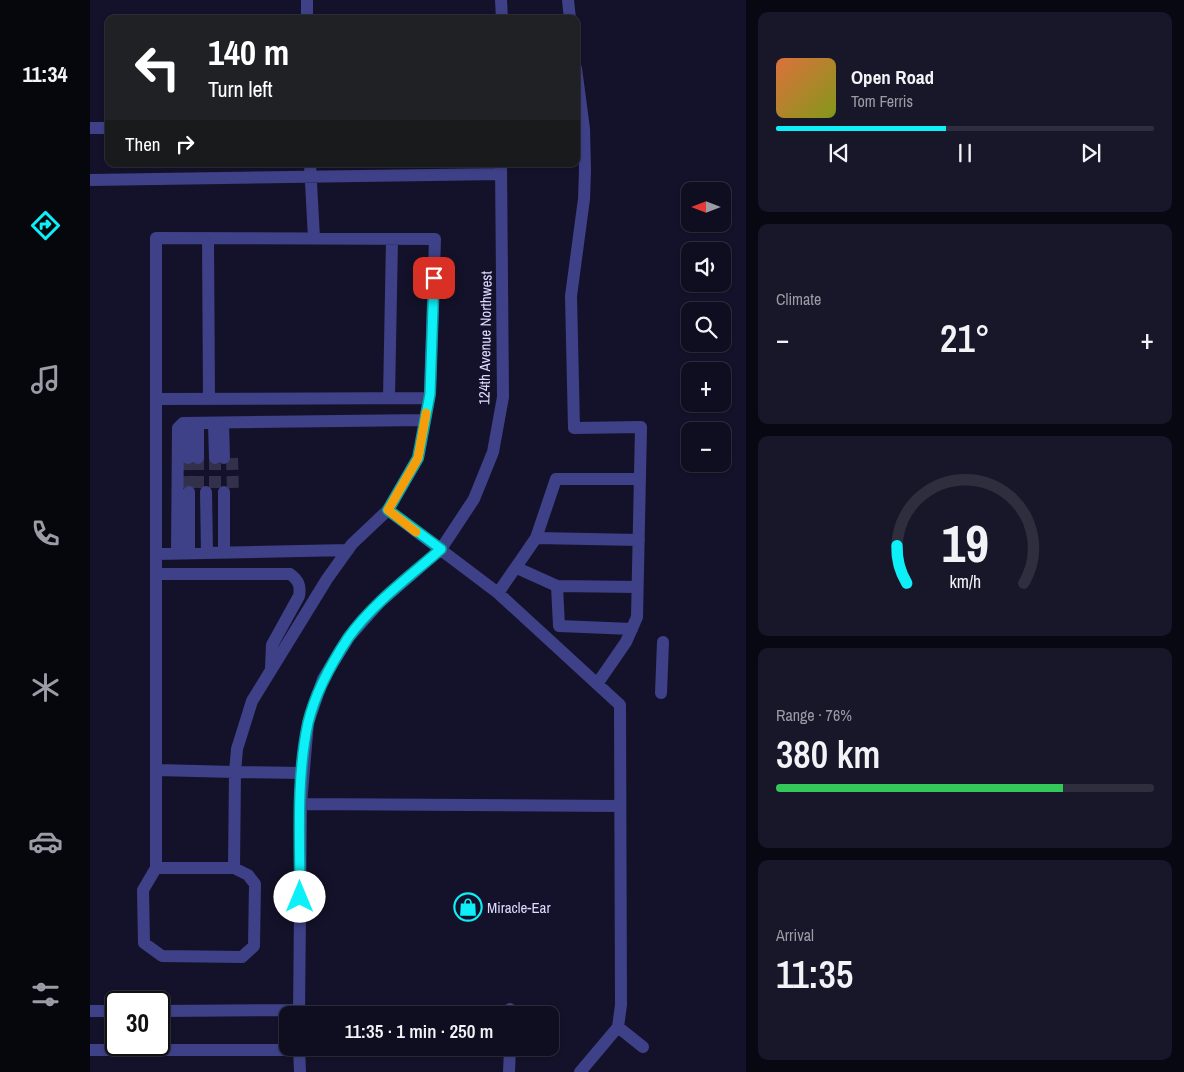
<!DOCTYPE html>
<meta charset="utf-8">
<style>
:root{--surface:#0f0e20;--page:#181729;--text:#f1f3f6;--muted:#9b9ca5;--line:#2f2e3e;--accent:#0ef0f7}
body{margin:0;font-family:"Archivo Narrow",sans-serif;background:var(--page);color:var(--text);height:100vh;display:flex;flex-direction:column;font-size:19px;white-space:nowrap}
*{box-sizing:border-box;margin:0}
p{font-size:16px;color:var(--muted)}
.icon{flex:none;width:28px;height:28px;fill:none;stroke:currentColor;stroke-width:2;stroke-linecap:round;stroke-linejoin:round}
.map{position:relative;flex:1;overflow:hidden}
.sheet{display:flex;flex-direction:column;gap:12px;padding:12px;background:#080812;width:438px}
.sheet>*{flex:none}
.hud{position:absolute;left:15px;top:15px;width:475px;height:152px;border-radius:10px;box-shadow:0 1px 4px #0004,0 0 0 1px var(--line);background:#202124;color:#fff;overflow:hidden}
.needle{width:32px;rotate:270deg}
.tools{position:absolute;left:591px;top:182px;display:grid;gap:10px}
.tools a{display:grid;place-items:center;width:50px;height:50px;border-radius:10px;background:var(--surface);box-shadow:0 1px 4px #0004,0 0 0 1px var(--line);font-size:25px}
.speed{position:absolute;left:15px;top:991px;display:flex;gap:10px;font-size:25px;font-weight:700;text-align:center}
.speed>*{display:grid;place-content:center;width:65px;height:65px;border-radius:50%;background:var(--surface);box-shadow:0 1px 4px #0004,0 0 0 1px var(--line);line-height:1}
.speed .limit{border:2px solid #111;border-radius:8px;background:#fff;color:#111}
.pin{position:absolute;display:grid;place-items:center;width:42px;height:42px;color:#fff;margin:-21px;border-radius:10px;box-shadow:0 2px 8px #0006}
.me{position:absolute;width:55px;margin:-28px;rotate:0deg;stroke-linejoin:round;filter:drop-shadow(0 0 4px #0008)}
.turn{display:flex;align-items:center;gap:18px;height:105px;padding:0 20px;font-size:22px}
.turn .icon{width:65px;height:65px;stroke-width:2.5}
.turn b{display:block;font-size:35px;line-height:42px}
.then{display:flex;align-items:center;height:48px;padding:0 20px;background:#0003;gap:10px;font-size:19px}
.big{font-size:38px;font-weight:600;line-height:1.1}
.sheet .tile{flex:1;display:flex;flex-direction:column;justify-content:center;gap:8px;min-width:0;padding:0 18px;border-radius:10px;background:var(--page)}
.sheet .dial{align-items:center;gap:0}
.dial svg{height:130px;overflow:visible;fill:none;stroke:var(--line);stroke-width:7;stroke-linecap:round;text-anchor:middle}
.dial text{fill:var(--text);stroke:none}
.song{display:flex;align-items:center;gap:15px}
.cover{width:60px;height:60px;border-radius:8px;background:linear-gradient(135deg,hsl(20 70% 55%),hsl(70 70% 35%))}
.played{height:5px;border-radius:2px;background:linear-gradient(90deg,var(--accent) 45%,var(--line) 45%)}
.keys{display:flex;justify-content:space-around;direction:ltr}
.heat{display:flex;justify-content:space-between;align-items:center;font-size:28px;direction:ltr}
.charge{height:8px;border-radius:4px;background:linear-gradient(90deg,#34c759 76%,var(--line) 0)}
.trip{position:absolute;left:189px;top:1006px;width:280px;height:50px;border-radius:10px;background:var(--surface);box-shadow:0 1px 4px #0004,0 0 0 1px var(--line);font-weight:600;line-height:50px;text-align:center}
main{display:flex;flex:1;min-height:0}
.tabs{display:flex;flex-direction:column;width:90px;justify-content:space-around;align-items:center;background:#06060d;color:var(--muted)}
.tabs .icon{width:35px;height:35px}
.tabs .current{color:var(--accent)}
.tabs b{font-size:22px;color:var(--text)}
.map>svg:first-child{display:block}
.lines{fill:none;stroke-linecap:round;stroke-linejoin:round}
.minor-tunnel{stroke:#32304a;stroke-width:12;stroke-dasharray:12 6;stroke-linecap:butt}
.minor{stroke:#3e4187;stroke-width:12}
.route-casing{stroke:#099ca1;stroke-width:12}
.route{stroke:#0ef0f7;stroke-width:9}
.slow{stroke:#f59e0b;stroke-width:9}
.labels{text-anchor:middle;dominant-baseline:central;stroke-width:5;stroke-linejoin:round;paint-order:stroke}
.street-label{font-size:15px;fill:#dddbfe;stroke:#14122a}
.poi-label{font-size:15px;fill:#dddbfe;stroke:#14122a;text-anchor:start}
</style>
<main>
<nav class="tabs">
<b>11:34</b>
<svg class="icon current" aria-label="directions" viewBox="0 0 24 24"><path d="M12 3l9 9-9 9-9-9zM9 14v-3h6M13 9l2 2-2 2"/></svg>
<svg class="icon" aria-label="music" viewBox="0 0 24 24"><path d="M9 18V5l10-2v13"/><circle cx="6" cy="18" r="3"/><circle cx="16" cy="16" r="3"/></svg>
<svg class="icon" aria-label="phone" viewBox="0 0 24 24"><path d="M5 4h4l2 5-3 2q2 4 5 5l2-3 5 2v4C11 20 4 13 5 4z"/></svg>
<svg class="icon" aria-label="climate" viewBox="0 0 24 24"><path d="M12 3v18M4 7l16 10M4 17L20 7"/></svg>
<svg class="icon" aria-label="car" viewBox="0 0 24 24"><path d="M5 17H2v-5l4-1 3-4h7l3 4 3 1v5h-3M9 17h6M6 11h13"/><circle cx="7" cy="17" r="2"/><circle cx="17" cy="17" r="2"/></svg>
<svg class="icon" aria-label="filters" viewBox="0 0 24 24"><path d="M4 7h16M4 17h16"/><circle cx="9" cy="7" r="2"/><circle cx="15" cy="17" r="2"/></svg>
</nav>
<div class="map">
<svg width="657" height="1072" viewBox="0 0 657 1072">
<rect width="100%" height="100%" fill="#14122a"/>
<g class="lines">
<path class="minor-tunnel" d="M98,458L99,492
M108,458V492
M125,458V492
M142,458L143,492"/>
<path class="minor" d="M217,0V19
M411,0L412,19
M478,0L480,19
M486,68L494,129L495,171L494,199L481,296L484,428L551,427L547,617L536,642L507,684
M0,128H19
M220,164L224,238
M0,180L411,174
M118,238L119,398
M299,398L302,239
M66,399L339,398
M98,423V458
M108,423V458
M124,423L125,458
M133,423L134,458
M99,492V553
M116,492L117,553
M134,492V552
M298,510L408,593L530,705L531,1005L528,1027L490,1072
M446,538L549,540
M87,553L88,428L93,423L335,420
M67,554L258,550
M427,568L467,586L469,626L542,629
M67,574H200C208,580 211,585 209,596L182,645L181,668
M467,586L547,587
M408,593L446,538L466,479H550
M571,693L573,642
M67,770L145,772L144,868L158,875L165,884L164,946L152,957L72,956L54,943L53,890L66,868V238L345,239L340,393L328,458L298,510L262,544L237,579L162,701L147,749L145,772L213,773
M211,804L530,806
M66,868H144
M420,1009V1015
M0,1011H26
M69,1011L209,1010
M209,1015L211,804L218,723L233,679L259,637L290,602L351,549L384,499L403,452L413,397L411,164
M528,1027L553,1047
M209,1048L210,1072
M0,1050H209
M419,1072L420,1048"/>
</g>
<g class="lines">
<g class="route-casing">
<path id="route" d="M210,897C210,841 206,779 218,723C225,693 241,664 258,638C283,603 319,577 351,549L298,510L328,458L340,394L344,278"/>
</g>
<use href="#route" class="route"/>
<path class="slow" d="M326,532L298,510L328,458L336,413"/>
</g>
<defs>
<g id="shop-ring" transform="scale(1.4375)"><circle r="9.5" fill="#14122a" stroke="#0ef0f7" stroke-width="1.5"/><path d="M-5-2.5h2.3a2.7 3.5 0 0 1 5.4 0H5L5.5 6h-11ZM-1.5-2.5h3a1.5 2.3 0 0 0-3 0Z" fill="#0ef0f7"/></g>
</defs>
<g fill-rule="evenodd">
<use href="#shop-ring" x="378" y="907"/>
</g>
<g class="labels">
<g class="street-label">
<text transform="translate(395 338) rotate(-89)">124th Avenue Northwest</text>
</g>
<g class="poi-label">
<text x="397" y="907">Miracle-Ear</text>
</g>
</g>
</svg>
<div class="tools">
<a><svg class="needle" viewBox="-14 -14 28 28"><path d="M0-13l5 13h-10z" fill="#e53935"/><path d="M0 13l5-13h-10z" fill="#9b9ca5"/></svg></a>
<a><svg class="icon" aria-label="sound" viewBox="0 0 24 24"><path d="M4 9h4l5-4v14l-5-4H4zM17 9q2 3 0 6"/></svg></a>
<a><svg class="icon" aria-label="search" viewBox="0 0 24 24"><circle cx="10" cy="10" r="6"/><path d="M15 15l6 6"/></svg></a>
<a>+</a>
<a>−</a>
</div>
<div class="speed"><div class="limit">30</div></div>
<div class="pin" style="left:344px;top:278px;background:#d93025"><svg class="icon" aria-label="arrive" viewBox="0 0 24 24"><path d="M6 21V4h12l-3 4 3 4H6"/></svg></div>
<svg class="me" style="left:210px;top:897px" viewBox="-20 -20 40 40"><circle r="19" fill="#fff"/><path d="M0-13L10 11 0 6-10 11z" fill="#0ef0f7"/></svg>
<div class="trip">11:35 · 1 min · 250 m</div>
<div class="hud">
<div class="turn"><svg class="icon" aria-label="left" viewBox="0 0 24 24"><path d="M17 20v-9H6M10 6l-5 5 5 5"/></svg><div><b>140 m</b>Turn left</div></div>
<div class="then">Then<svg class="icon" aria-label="right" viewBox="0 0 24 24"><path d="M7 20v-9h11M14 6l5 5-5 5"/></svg></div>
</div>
</div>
<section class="sheet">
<div class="tile">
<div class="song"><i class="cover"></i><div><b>Open Road</b><p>Tom Ferris</p></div></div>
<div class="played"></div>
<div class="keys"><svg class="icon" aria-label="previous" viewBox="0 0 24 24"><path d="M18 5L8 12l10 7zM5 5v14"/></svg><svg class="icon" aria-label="pause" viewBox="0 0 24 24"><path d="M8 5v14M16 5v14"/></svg><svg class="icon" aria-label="next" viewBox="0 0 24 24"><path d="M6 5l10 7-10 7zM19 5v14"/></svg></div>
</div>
<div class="tile"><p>Climate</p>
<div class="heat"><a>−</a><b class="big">21°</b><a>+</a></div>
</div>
<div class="tile dial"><svg viewBox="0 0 100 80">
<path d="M14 69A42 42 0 1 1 86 69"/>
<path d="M14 69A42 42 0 0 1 8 46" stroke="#0ef0f7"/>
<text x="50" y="56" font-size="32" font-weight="700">19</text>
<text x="50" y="72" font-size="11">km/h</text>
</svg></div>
<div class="tile"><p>Range · 76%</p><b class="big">380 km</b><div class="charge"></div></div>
<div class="tile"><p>Arrival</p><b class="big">11:35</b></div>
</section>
</main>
